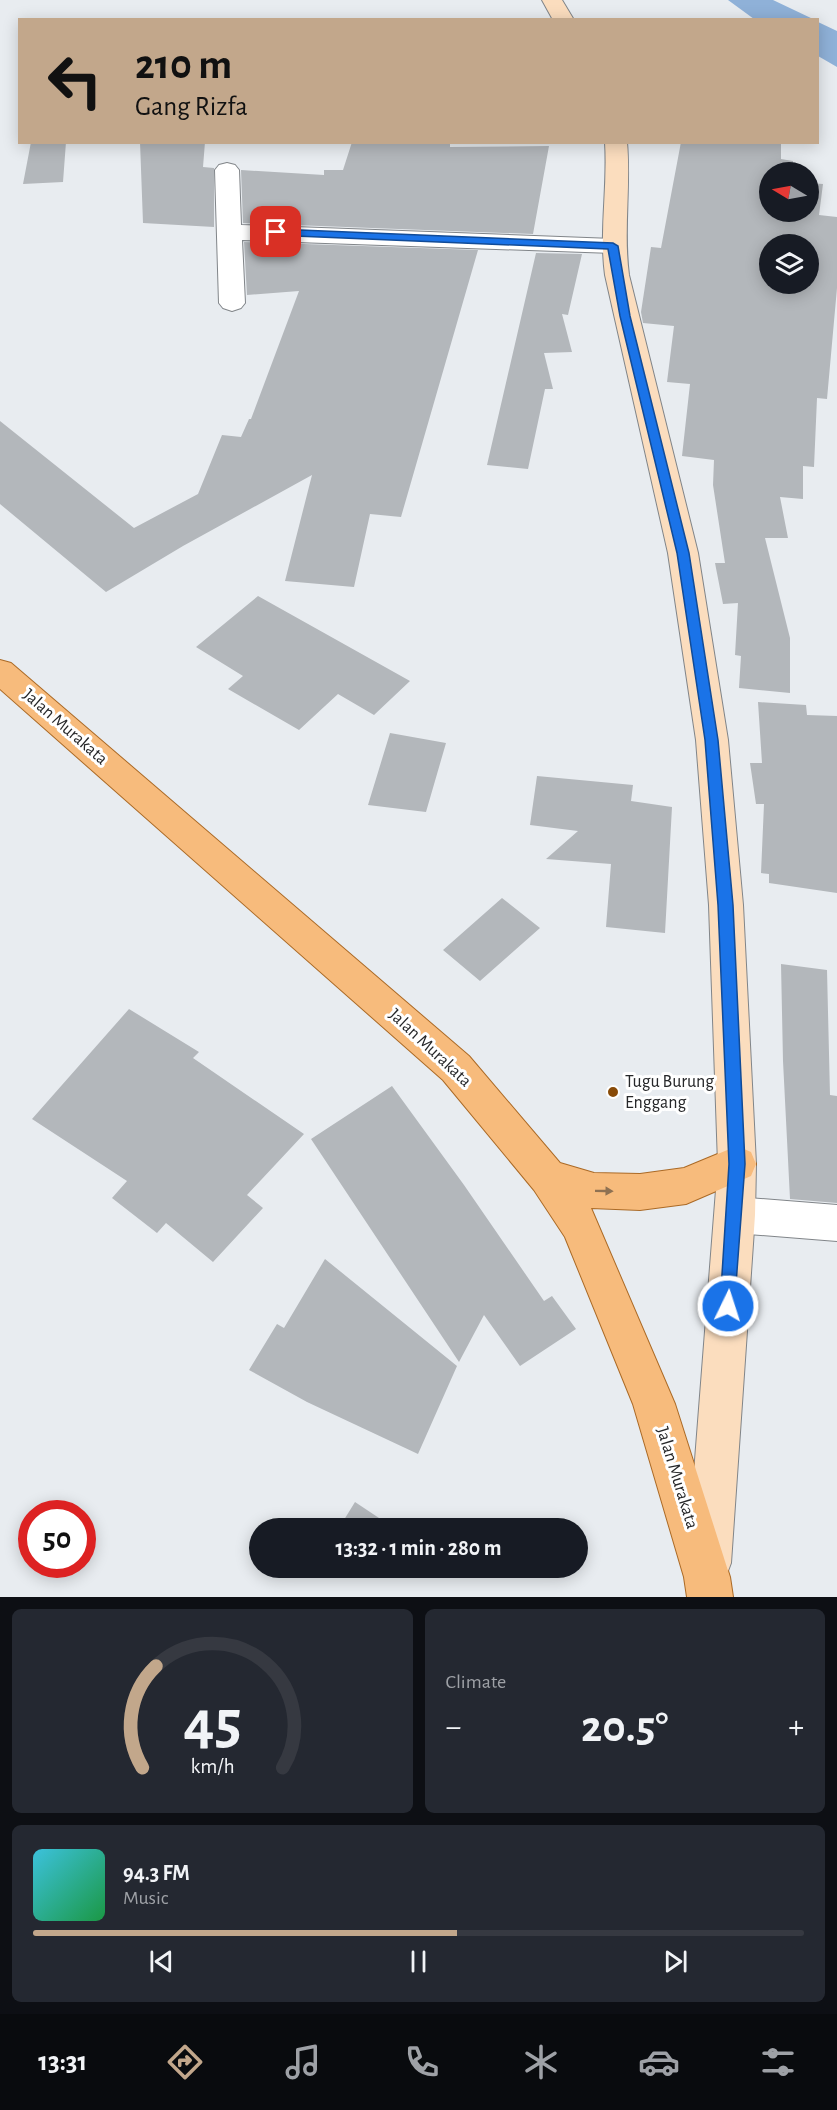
<!DOCTYPE html>
<meta charset="utf-8">
<style>
:root{--surface:#171b24;--page:#242831;--text:#f1f3f6;--muted:#9ea1a6;--line:#363941;--accent:#c2a78b}
body{margin:0;font-family:"Alegreya Sans",sans-serif;background:var(--page);color:var(--text);height:100vh;display:flex;flex-direction:column;font-size:22px;white-space:nowrap}
*{box-sizing:border-box;margin:0}
p{font-size:20px;color:var(--muted)}
.icon{flex:none;width:33px;height:33px;fill:none;stroke:currentColor;stroke-width:2;stroke-linecap:round;stroke-linejoin:round}
.map{position:relative;height:1597px;overflow:hidden}
.drawer{display:flex;flex-direction:column;gap:12px;padding:12px;background:#0d0f14;flex:1}
.drawer>*{flex:none}
.top-card{position:absolute;left:18px;top:18px;width:801px;height:126px;border-radius:0px;box-shadow:0 3px 15px #0003;background:#c2a78b;color:#111;overflow:hidden}
.needle{width:39px;rotate:280deg}
.controls{position:absolute;left:759px;top:162px;display:grid;gap:12px}
.controls a{display:grid;place-items:center;width:60px;height:60px;border-radius:50%;background:var(--surface);box-shadow:0 3px 15px #0003;font-size:30px}
.speed{position:absolute;left:18px;top:1500px;display:flex;gap:12px;font-size:30px;font-weight:700;text-align:center}
.speed>*{display:grid;place-content:center;width:78px;height:78px;border-radius:50%;background:var(--surface);box-shadow:0 3px 15px #0003;line-height:1}
.speed .limit{border:9px solid #d22;background:#fff;color:#111}
.pin{position:absolute;display:grid;place-items:center;width:51px;height:51px;color:#fff;margin:-26px;border-radius:12px;box-shadow:0 3px 9px #0006}
.me{position:absolute;width:66px;margin:-33px;rotate:4deg;stroke-linejoin:round;filter:drop-shadow(0 0 4px #0008)}
.turn{display:flex;align-items:center;gap:21px;height:126px;padding:0 18px;font-size:27px}
.turn .icon{width:78px;height:78px;stroke-width:2.5}
.turn b{display:block;font-size:42px;line-height:51px}
.big{font-size:45px;font-weight:700;line-height:1.1}
.drawer .tile{flex:1;display:flex;flex-direction:column;justify-content:center;gap:9px;min-width:0;padding:0 21px;border-radius:9px;background:var(--page)}
.drawer .dial{align-items:center;gap:0}
.dial svg{height:156px;overflow:visible;fill:none;stroke:var(--line);stroke-width:7;stroke-linecap:round;text-anchor:middle}
.dial text{fill:var(--text);stroke:none}
.song{display:flex;align-items:center;gap:18px}
.cover{width:72px;height:72px;border-radius:9px;background:linear-gradient(135deg,hsl(190 70% 55%),hsl(140 70% 35%))}
.played{height:6px;border-radius:3px;background:linear-gradient(90deg,var(--accent) 55%,var(--line) 55%)}
.keys{display:flex;justify-content:space-around;direction:ltr}
.heat{display:flex;justify-content:space-between;align-items:center;font-size:33px;direction:ltr}
.drawer .tiles{flex:1;display:grid;gap:12px;grid-template-columns:1fr 1fr}
.tile:last-child{grid-column:span 2}
.trip{position:absolute;left:249px;top:1518px;width:339px;height:60px;border-radius:30px;background:var(--surface);box-shadow:0 3px 15px #0003;font-weight:700;line-height:60px;text-align:center}
.dock{display:flex;height:96px;justify-content:space-around;align-items:center;background:#090b0e;color:var(--muted)}
.dock .icon{width:42px;height:42px}
.dock .current{color:var(--accent)}
.dock b{font-size:27px;color:var(--text)}
.map>svg:first-child{display:block}
.water{fill:#8fb1d8}
.building{fill:#b3b7bb;fill-rule:evenodd}
.lines{fill:none;stroke-linecap:round;stroke-linejoin:round}
.street-casing{stroke:#818589;stroke-width:2}
.secondary-casing{stroke:#818589;stroke-width:2}
.primary-casing{stroke:#ab6a26;stroke-width:2}
.street{fill:#fff;fill-rule:evenodd}
.secondary{fill:#fbddbe;fill-rule:evenodd}
.primary{fill:#f7bb7c;fill-rule:evenodd}
.oneway{fill:#8e7152}
.route{fill:#1a73e8;stroke:#114b97;stroke-width:1.5}
.poi-dot{fill:#884b08;stroke:#fff;stroke-width:2}
.labels{text-anchor:middle;dominant-baseline:central;stroke-width:6;stroke-linejoin:round;paint-order:stroke}
.street-label{font-size:18px;fill:#262729;stroke:#fff}
.poi-label{font-size:18px;fill:#262729;stroke:#fff;text-anchor:start}
</style>
<div class="map">
<svg width="837" height="1597" viewBox="0 0 837 1597">
<rect width="100%" height="100%" fill="#e8ecf0"/>
<path class="water" d="M728,0H773L813,19H754Z
M818,22L837,31V67L818,56Z"/>
<path class="building" d="M31,142H66L63,182L23,184Z
M140,142H205L203,167L214,168V227L143,223Z
M352,142H450V147L549,146L533,234L243,223L241,170L324,175V170H343Z
M681,142H781V159L793,161V172H770V212H808V183L823,184L819,215L837,217V288L827,399L817,398L814,467L803,466V499L780,497L788,538H765L790,638V693L739,688L741,656L735,655L738,603L723,604L715,563H725L713,485L714,460L682,456L690,384L667,382L674,326L643,323L641,312L651,247L661,248ZM770,244H808V284H770Z
M244,242L478,250L401,517L370,514L354,587L285,581L312,475L183,546L106,592L0,504V421L134,528L198,494L222,435L241,437L249,419H251L299,291L247,295Z
M536,253L582,254L568,315L562,314L572,352L544,353L553,389H545L528,469L487,465Z
M258,596L410,681L374,715L338,694L299,730L228,689L243,676L196,647Z
M758,702L806,705L807,715L837,716V893L769,883V874L761,873L764,804H756L750,763H762Z
M390,733L446,743L426,812L368,805Z
M537,776L633,785L631,801L672,807L665,933L606,927L611,864L546,859L578,831L530,825Z
M502,898L540,928L480,981L443,950Z
M781,964L827,970L830,1095L837,1096V1203L790,1199L783,1061Z
M129,1009L199,1052L193,1058L304,1134L247,1195L263,1208L213,1262L166,1223L157,1233L112,1198L127,1181L32,1119Z
M392,1086L464,1185L544,1301L552,1296L576,1329L520,1366L484,1315L459,1362L311,1139Z
M325,1259L457,1366L418,1454L307,1402L249,1370L277,1324L284,1328Z
M355,1502L394,1528H339Z"/>
<g class="lines">
<g class="street-casing">
<path id="street" d="M227,163L235,165L239,170L241,225L613,239L622,241L625,246L622,251L613,253L242,240L245,303L241,308L232,311L223,308L219,303L215,170L219,165Z
M735,1197L837,1205V1241L735,1233L721,1228L715,1215L721,1202Z"/>
</g>
<g class="secondary-casing">
<path id="secondary" d="M542,0H562L574,20H553Z
M605,142H627C631,187 623,231 629,275L698,553L728,740L743,905L756,1164L755,1215L731,1563L725,1579L709,1585L693,1579L687,1563L718,1164L709,905L696,740L668,553L605,275C599,231 608,187 605,142Z"/>
</g>
<g class="primary-casing">
<path id="primary" d="M0,660L11,663L469,1056L560,1163L594,1173L640,1174L684,1168L737,1146L751,1152L756,1164L751,1176L686,1204L640,1210L591,1208L675,1404L730,1577L733,1597H687L684,1577L633,1404L565,1237L534,1190L443,1080L0,689Z"/>
</g>
<use href="#street" class="street"/>
<use href="#secondary" class="secondary"/>
<use href="#primary" class="primary"/>
</g>
<defs><path id="oneway-solid" d="M-6-.8H1V-3.2L6.5 0L1 3.2V.8H-6Z" transform="scale(1.5)"/></defs>
<use class="oneway" href="#oneway-solid" transform="translate(604 1191) rotate(1)"/>
<path class="route" d="M276,229L613,243L618,246L630,316L689,553L718,740L733,905L745,1164L734,1311L728,1314L722,1311L720,1306L729,1164L718,905L705,740L677,553L620,316L608,249L272,235V230Z"/>
<circle class="poi-dot" cx="613" cy="1092" r="6"/>
<g class="labels">
<g class="street-label">
<text transform="translate(65 727) rotate(41)">Jalan Murakata</text>
<text transform="translate(430 1048) rotate(43)">Jalan Murakata</text>
<text transform="translate(677 1478) rotate(73)">Jalan Murakata</text>
</g>
<g class="poi-label">
<text x="625" y="1082">Tugu Burung<tspan x="625" dy="21">Enggang</tspan></text>
</g>
</g>
</svg>
<div class="controls">
<a><svg class="needle" viewBox="-14 -14 28 28"><path d="M0-13l5 13h-10z" fill="#e53935"/><path d="M0 13l5-13h-10z" fill="#9ea1a6"/></svg></a>
<a><svg class="icon" aria-label="layers" viewBox="0 0 24 24"><path d="M12 4l9 5-9 5-9-5zM3 14l9 5 9-5"/></svg></a>
</div>
<div class="speed"><div class="limit">50</div></div>
<div class="pin" style="left:276px;top:232px;background:#d93025"><svg class="icon" aria-label="arrive" viewBox="0 0 24 24"><path d="M6 21V4h12l-3 4 3 4H6"/></svg></div>
<svg class="me" style="left:728px;top:1306px" viewBox="-20 -20 40 40"><circle r="17" fill="#1a73e8" stroke="#fff" stroke-width="3"/><path d="M0-11L8 9 0 5-8 9z" fill="#fff"/></svg>
<div class="trip">13:32 · 1 min · 280 m</div>
<div class="top-card">
<div class="turn"><svg class="icon" aria-label="left" viewBox="0 0 24 24"><path d="M17 20v-9H6M10 6l-5 5 5 5"/></svg><div><b>210 m</b>Gang Rizfa</div></div>
</div>
</div>
<section class="drawer">
<div class="tiles">
<div class="tile dial"><svg viewBox="0 0 100 80">
<path d="M14 69A42 42 0 1 1 86 69"/>
<path d="M14 69A42 42 0 0 1 21 17" stroke="#c2a78b"/>
<text x="50" y="56" font-size="32" font-weight="700">45</text>
<text x="50" y="72" font-size="11">km/h</text>
</svg></div>
<div class="tile"><p>Climate</p>
<div class="heat"><a>−</a><b class="big">20.5°</b><a>+</a></div>
</div>
<div class="tile">
<div class="song"><i class="cover"></i><div><b>94.3 FM</b><p>Music</p></div></div>
<div class="played"></div>
<div class="keys"><svg class="icon" aria-label="previous" viewBox="0 0 24 24"><path d="M18 5L8 12l10 7zM5 5v14"/></svg><svg class="icon" aria-label="pause" viewBox="0 0 24 24"><path d="M8 5v14M16 5v14"/></svg><svg class="icon" aria-label="next" viewBox="0 0 24 24"><path d="M6 5l10 7-10 7zM19 5v14"/></svg></div>
</div>
</div>
</section>
<nav class="dock">
<b>13:31</b>
<svg class="icon current" aria-label="directions" viewBox="0 0 24 24"><path d="M12 3l9 9-9 9-9-9zM9 14v-3h6M13 9l2 2-2 2"/></svg>
<svg class="icon" aria-label="music" viewBox="0 0 24 24"><path d="M9 18V5l10-2v13"/><circle cx="6" cy="18" r="3"/><circle cx="16" cy="16" r="3"/></svg>
<svg class="icon" aria-label="phone" viewBox="0 0 24 24"><path d="M5 4h4l2 5-3 2q2 4 5 5l2-3 5 2v4C11 20 4 13 5 4z"/></svg>
<svg class="icon" aria-label="climate" viewBox="0 0 24 24"><path d="M12 3v18M4 7l16 10M4 17L20 7"/></svg>
<svg class="icon" aria-label="car" viewBox="0 0 24 24"><path d="M5 17H2v-5l4-1 3-4h7l3 4 3 1v5h-3M9 17h6M6 11h13"/><circle cx="7" cy="17" r="2"/><circle cx="17" cy="17" r="2"/></svg>
<svg class="icon" aria-label="filters" viewBox="0 0 24 24"><path d="M4 7h16M4 17h16"/><circle cx="9" cy="7" r="2"/><circle cx="15" cy="17" r="2"/></svg>
</nav>
